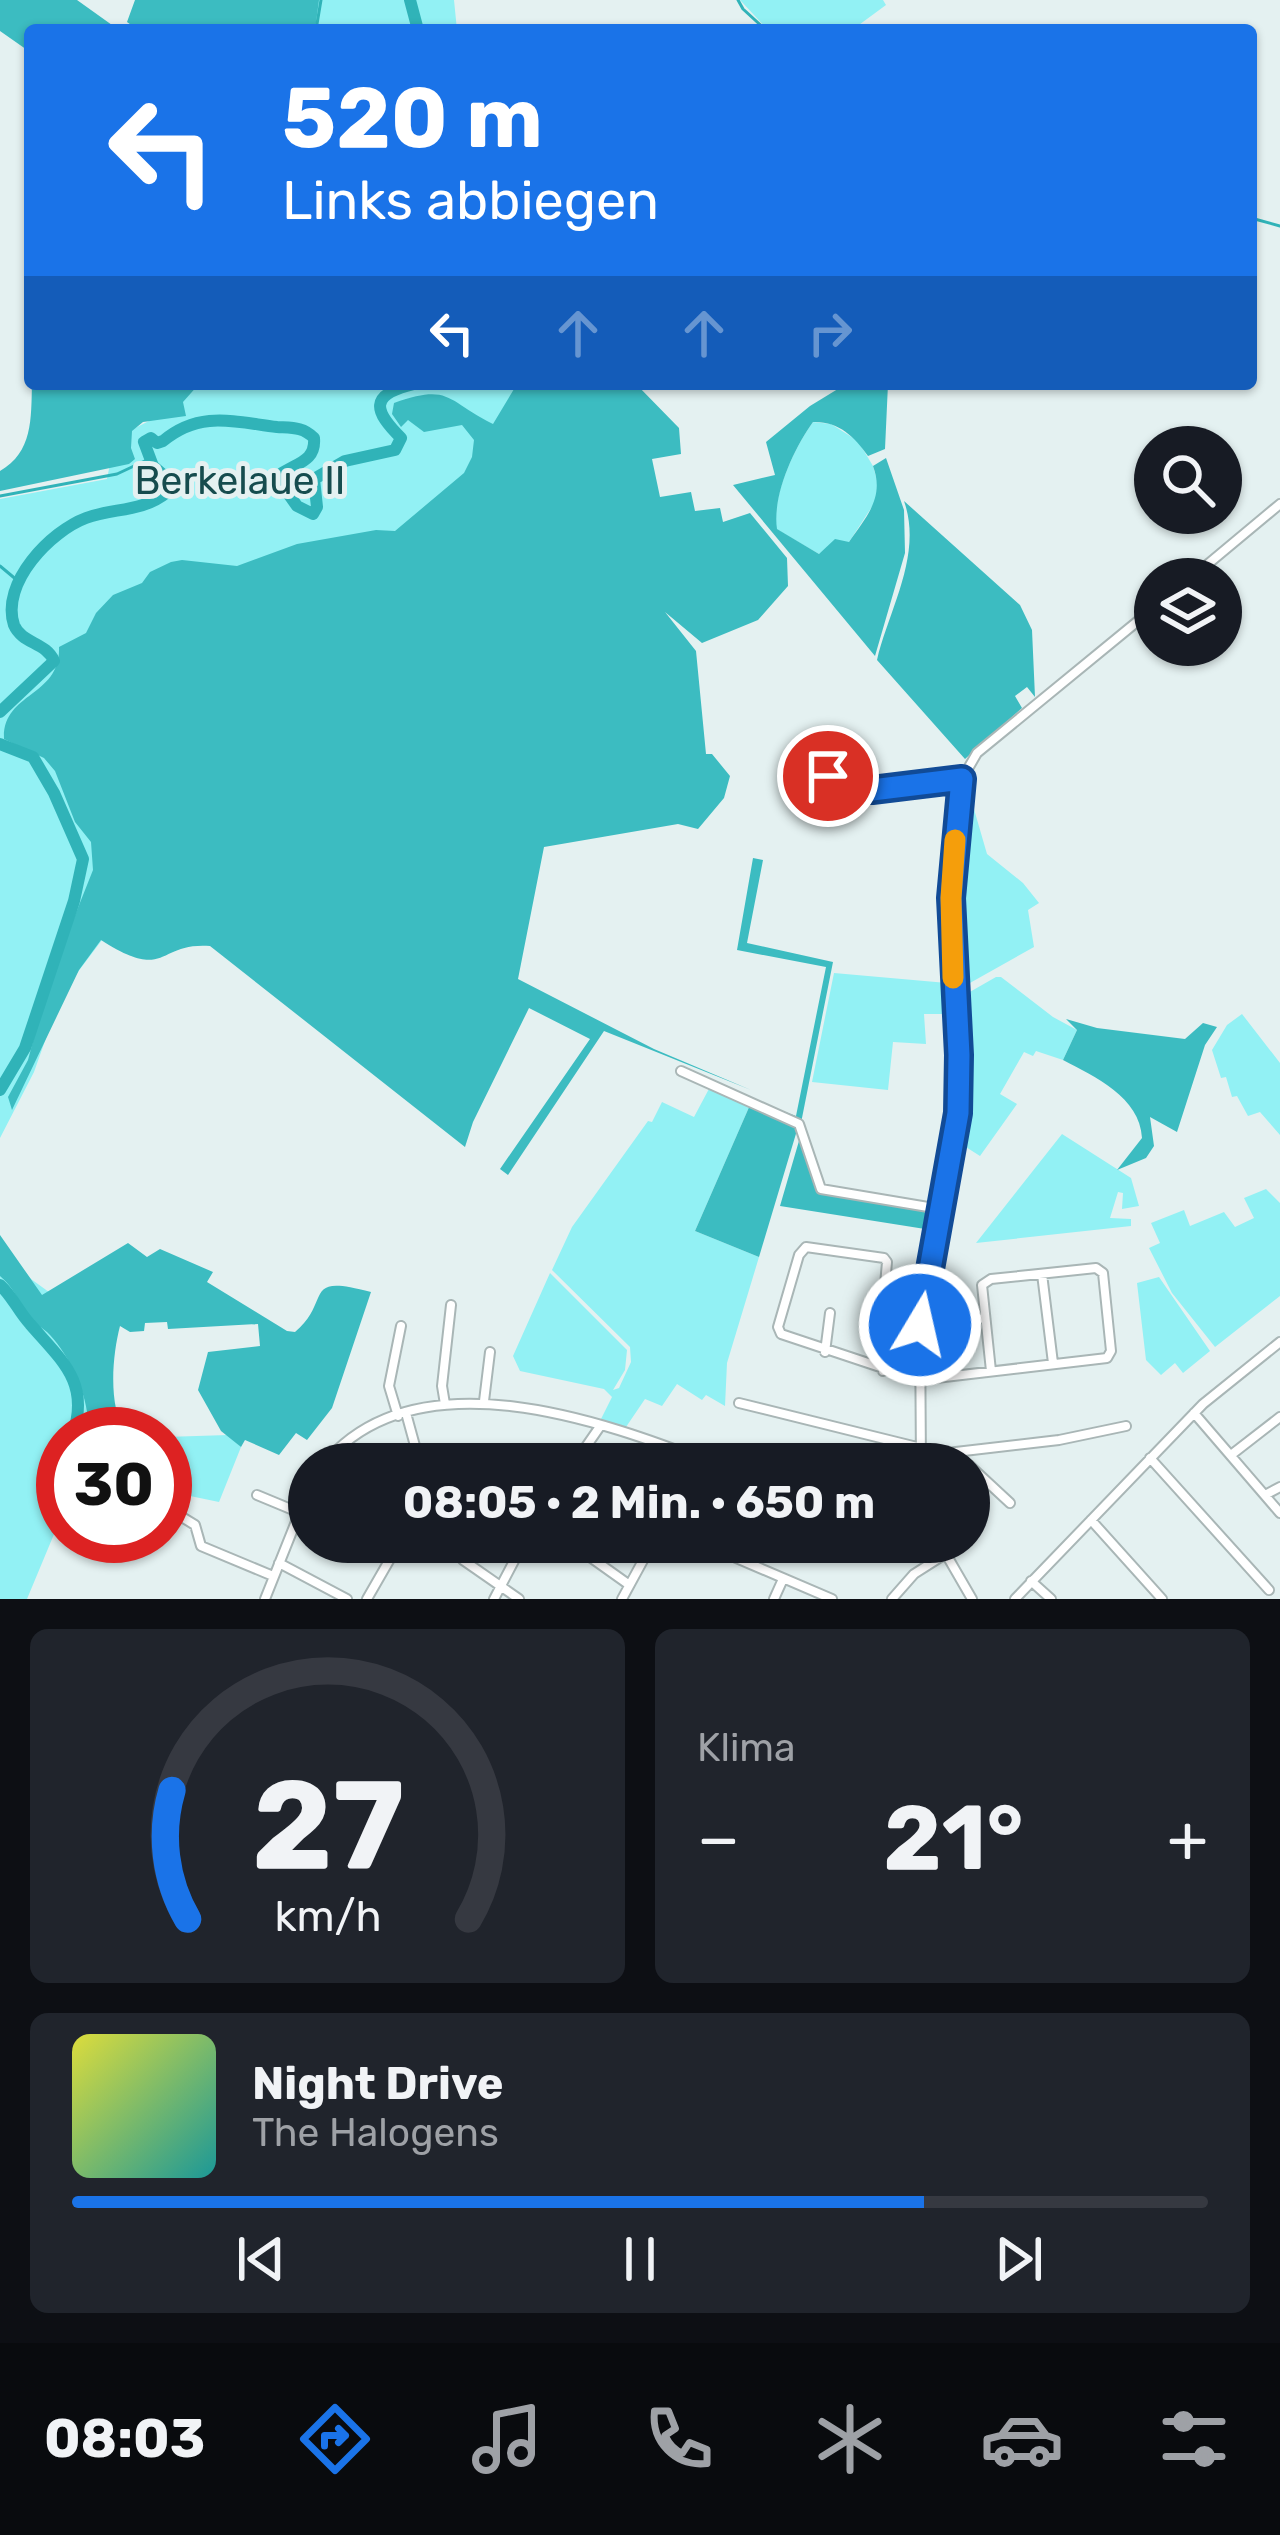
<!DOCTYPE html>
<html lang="de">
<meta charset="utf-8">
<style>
:root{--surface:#171b24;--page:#20242c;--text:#f1f3f6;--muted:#9ea1a6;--line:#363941;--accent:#1a73e8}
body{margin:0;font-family:Rubik,sans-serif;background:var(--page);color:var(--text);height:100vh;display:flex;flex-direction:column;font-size:45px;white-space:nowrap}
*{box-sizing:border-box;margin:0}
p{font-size:39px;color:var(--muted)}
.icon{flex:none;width:66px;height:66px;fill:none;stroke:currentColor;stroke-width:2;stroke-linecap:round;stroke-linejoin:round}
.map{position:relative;height:1599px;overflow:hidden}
.details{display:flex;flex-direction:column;gap:30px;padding:30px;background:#0d0f14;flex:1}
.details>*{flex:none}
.top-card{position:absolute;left:24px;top:24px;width:1233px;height:366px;border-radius:12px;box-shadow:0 3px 9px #0004;background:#1a73e8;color:#fff;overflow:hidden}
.controls{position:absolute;left:1134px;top:426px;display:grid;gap:24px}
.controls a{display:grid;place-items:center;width:108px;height:108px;border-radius:50%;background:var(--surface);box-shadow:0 3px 9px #0004;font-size:60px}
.speed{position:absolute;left:36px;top:1407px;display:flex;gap:24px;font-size:60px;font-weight:700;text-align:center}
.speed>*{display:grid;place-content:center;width:156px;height:156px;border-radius:50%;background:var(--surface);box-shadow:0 3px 9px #0004;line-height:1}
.speed .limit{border:18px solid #d22;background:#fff;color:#111}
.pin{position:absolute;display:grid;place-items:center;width:102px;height:102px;color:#fff;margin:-51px;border:6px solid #fff;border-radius:50%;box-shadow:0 3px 12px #0007}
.me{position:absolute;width:132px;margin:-66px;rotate:9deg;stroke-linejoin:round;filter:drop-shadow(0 0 9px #0008)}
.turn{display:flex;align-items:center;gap:42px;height:252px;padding:0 60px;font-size:54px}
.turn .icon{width:156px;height:156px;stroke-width:2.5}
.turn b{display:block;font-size:84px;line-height:102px}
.lanes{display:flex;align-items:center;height:114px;padding:0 60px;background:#0003;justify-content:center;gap:60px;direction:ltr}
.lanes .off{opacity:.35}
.big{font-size:90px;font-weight:700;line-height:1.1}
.details .widget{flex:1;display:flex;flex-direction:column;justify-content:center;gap:18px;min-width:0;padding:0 42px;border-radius:18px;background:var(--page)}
.details .dial{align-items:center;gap:0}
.dial svg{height:312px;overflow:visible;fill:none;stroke:var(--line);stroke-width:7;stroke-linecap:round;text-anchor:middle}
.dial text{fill:var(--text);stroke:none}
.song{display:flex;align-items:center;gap:36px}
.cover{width:144px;height:144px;border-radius:18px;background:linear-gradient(135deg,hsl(60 70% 55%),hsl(180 70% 35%))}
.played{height:12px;border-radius:6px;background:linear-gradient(90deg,var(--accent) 75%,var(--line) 75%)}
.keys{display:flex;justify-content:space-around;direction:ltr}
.heat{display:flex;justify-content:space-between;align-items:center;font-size:66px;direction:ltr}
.details .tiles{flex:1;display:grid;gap:30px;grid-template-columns:1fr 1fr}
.widget:last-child{grid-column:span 2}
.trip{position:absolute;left:288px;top:1443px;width:702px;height:120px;border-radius:60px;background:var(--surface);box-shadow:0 3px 9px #0004;font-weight:700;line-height:120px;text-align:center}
.menu{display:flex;height:192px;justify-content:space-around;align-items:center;background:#090b0e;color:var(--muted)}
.menu .icon{width:84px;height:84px}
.menu .active{color:var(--accent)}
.menu b{font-size:54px;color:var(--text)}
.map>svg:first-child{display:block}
.green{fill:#92f1f4}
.forest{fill:#3cbcc1}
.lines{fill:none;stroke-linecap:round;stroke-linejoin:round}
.stream{stroke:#30b3b8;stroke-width:3}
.river{stroke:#30b3b8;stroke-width:12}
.minor-casing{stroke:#a9b6b6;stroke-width:12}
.minor{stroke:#fff;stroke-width:8}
.route-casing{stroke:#114b97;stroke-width:30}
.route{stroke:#1a73e8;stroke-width:21}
.slow{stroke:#f59e0b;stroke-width:21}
.labels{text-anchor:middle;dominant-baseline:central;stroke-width:10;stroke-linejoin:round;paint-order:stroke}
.park-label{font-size:39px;fill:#164c4e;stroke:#e4f1f1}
</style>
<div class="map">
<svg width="1280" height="1599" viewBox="0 0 1280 1599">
<rect width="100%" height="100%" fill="#e4f1f1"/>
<path class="green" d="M286,0H454L457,30H271Z
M740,0H883L886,5L852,30H768Z
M198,384H538L513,434L91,804L105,936L62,993L34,1072L0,1138V499L107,479L115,438L151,420L166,417Z
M813,422L831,424L858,441L873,466L879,487L877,499L849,542L819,554L776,529C772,496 794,448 813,422Z
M967,785L987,854L1023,883L1039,903L1028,910L1034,947L961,988L958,897Z
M834,973L947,983L950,1036H945V1014H924L926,1044L893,1042L888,1090L812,1082Z
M996,977H1001L1053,1017L1077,1030L1063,1060L1036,1051L1033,1056L1024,1052L1000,1094L1017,1104L980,1156L958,1142L966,1093L961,997Z
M1242,1014L1280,1063V1135L1260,1112L1248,1116L1237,1096L1232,1097L1226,1077L1221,1078L1212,1050L1227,1025Z
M710,1087L750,1105L695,1231L759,1257L727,1363L725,1406L706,1395L702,1400L677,1384L662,1406L645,1399L626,1427L601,1419L612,1397L604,1389L520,1371L513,1356L550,1273L627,1350L625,1370L613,1390L619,1388L631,1362L630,1347L552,1270L572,1227L648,1121L652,1122L662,1102L694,1117Z
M1062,1134L1131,1178L1139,1206L1122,1209L1123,1193L1118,1192L1110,1218L1131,1219V1226L976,1243Z
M1266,1189L1280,1203V1296L1215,1347L1172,1293L1149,1248L1160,1243L1151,1223L1184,1210L1190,1226L1224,1212L1235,1227L1254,1218L1244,1198Z
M0,1240L31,1279L53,1295L110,1434H63V1526L57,1527L27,1599H0Z
M1159,1277L1210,1351L1183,1373L1175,1363L1161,1375L1146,1360L1137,1283Z
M228,1435L241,1447L219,1502L166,1491L165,1437Z"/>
<path class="forest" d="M0,0H77L119,30H30V52L0,31Z
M135,0H319L315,30H138L127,22Z
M32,384H199L183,402L186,416L143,422L132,431L131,448L135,459L129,464L0,491V471C33,452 31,419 32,384Z
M517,384H636L679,428L681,454L652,459L660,497L691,492L695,511L720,508L723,522L750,513L787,558L788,586L758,620L702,643L665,612L696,651L706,754H712L730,776L724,798L698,829L678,824L544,847L518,979L654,1049L751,1090L604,1031L508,1175L500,1169L590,1039L529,1008L473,1122L465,1147L210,946C156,942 168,983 101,940L79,970L12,1110L8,1097L28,1060L50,978L93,870L91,842L75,822L55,771L44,758L4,739C2,692 61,697 59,647L86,633L96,613L113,595L142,583L150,572L171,562L182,560L237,566L297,544L376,530L395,531L464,473L472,457L474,440L462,425L424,432L408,420L401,427L392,414L394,403C451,383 446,401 493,424Z
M846,384H888L885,449L868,456C854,436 838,421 813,422C794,448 772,496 777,529L819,554L835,539L849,542C866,517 885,498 873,466L886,458L904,510L905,553L875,656L733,485L775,475L766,442L810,406Z
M904,501L1020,605L1032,630L1035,697L1027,687L1015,696L1022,708L965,759L877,660C889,609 923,555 904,501Z
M753,858L763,860L747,943L833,962L801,1123L759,1102L796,1116L826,967L737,950Z
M1066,1019L1097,1028L1185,1039L1203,1023L1217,1027L1205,1045L1177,1132L1150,1117L1154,1146L1146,1158L1117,1170L1142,1138C1140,1097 1095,1077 1063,1060L1077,1030Z
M750,1105L798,1127L759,1257L695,1231Z
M801,1134L820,1191L932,1211L913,1329H910L925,1229L780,1206Z
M0,1235L42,1295L128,1243L147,1257L160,1249L213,1272L207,1282L287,1331L295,1332C333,1300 300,1273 371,1292L332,1408L307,1440L296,1433L279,1455L245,1440L241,1447L221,1431L198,1390L208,1352L260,1346L258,1324L168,1329L167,1322L145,1323L144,1331L130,1332L120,1326C112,1357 108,1407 126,1434H87C93,1405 71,1357 50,1335C43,1327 34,1325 28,1316C18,1300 14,1288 0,1276Z"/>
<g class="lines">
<path class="stream" d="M738,0L743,9L766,30
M316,30L321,0
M1251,218L1280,226
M0,496L117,474L149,459
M0,566L18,581"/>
<path class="river" d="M410,0L418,30
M0,712L54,661C46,642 22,644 14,625C0,583 51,531 86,518C113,508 142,512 166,493L169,480L153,466L144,442L151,438L157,443L163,441C200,410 235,422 277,427C293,428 303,427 314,438C316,461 297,463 282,473L280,482L297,506L313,514L317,507L314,479L345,461L395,450L401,438C374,411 368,395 414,384
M0,744L33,757L54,793L83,859L74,901L25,1048L0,1090
M0,1285C13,1297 18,1311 30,1324C62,1361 90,1382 73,1434"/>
<g class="minor-casing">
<path id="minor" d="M1190,579L1280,504
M817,760L839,789L872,790L962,779
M681,1071L799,1124L821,1189L940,1209
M1042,1274L1053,1363
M955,1322L985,1318
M825,1352L830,1313
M883,1371L881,1331L887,1262L884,1258L806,1247L799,1255L778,1327L781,1334L919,1380L1107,1358L1111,1351L1103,1273L1096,1268L991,1279L982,1285L991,1371
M484,1401L490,1352
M739,1403L921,1448
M445,1404L442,1386L451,1305
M406,1413L420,1464
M1194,1413L1280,1513
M398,1416L389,1386L401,1326
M1231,1455L1280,1417
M921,1456L1059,1440L1126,1426
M1150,1458L1269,1590
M324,1464C415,1353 604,1421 713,1464
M574,1464L601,1425
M921,1464L920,1325L958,1113L959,1055L951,936L956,818L962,779L977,753L1155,607
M969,1465L1010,1503
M165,1494L172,1511L195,1525L201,1546L273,1576
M257,1495L298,1512
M1265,1495L1280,1487
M1091,1520L1162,1599
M447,1542L463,1560L519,1599
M569,1542L628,1584
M699,1542L832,1599
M939,1542L972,1599
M279,1563L347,1599
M1031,1581L1051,1599
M265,1599L309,1489
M367,1599L390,1559L370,1542
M494,1599L524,1542
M622,1599L653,1542
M774,1599L783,1579
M892,1599L914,1574L947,1553
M1015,1599L1203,1404L1280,1342"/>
</g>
<use href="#minor" class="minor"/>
</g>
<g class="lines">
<g class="route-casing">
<path id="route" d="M828,776L839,788L872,790L962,779L951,898L959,1055L958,1113L920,1325"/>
</g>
<use href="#route" class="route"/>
<path class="slow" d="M953,978L951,898L955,840"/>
</g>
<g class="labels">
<g class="park-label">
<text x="240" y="481">Berkelaue II</text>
</g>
</g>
</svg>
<div class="controls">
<a><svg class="icon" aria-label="search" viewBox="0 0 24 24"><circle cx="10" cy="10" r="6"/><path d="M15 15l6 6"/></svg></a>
<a><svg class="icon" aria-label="layers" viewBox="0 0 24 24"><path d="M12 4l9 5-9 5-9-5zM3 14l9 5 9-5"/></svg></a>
</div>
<div class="speed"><div class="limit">30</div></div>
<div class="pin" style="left:828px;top:776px;background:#d93025"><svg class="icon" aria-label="arrive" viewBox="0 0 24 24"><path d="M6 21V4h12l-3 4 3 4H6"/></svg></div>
<svg class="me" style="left:920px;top:1325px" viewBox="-20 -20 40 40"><circle r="17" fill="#1a73e8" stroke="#fff" stroke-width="3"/><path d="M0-11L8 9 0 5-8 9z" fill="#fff"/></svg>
<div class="trip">08:05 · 2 Min. · 650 m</div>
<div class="top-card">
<div class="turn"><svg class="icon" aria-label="left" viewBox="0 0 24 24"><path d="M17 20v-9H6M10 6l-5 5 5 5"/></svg><div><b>520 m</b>Links abbiegen</div></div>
<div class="lanes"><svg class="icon" aria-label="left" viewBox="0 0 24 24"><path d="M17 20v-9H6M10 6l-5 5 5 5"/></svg><svg class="icon off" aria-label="ahead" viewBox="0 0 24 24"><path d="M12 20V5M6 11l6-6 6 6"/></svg><svg class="icon off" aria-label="ahead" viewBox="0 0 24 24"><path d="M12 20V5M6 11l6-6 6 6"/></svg><svg class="icon off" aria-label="right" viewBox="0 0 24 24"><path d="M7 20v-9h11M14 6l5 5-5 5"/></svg></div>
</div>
</div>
<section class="details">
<div class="tiles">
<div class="widget dial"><svg viewBox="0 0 100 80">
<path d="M14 69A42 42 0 1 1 86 69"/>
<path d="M14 69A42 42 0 0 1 10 36" stroke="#1a73e8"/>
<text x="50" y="56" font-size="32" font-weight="700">27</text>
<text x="50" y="72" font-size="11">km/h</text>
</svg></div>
<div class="widget"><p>Klima</p>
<div class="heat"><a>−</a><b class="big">21°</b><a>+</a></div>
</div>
<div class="widget">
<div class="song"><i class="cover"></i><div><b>Night Drive</b><p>The Halogens</p></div></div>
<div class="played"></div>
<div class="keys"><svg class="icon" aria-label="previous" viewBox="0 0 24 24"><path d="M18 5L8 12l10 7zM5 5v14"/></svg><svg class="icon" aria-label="pause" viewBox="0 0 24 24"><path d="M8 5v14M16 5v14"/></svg><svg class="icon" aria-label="next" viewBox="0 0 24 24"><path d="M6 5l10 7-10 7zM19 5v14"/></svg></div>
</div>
</div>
</section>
<nav class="menu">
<b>08:03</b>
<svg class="icon active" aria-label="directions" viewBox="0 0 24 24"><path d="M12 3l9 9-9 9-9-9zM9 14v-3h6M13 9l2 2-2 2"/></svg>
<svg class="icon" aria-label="music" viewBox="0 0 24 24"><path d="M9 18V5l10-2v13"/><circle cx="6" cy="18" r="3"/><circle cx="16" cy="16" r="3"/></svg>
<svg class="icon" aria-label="phone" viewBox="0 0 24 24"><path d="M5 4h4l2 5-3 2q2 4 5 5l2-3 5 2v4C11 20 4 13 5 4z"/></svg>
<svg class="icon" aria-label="climate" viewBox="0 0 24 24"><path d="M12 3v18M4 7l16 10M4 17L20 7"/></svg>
<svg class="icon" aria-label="car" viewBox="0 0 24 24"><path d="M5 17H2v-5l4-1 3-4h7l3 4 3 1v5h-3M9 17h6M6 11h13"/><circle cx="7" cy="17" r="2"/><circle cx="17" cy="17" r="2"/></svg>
<svg class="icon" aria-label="filters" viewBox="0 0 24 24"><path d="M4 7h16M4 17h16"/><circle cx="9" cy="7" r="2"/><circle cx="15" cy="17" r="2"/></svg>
</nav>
